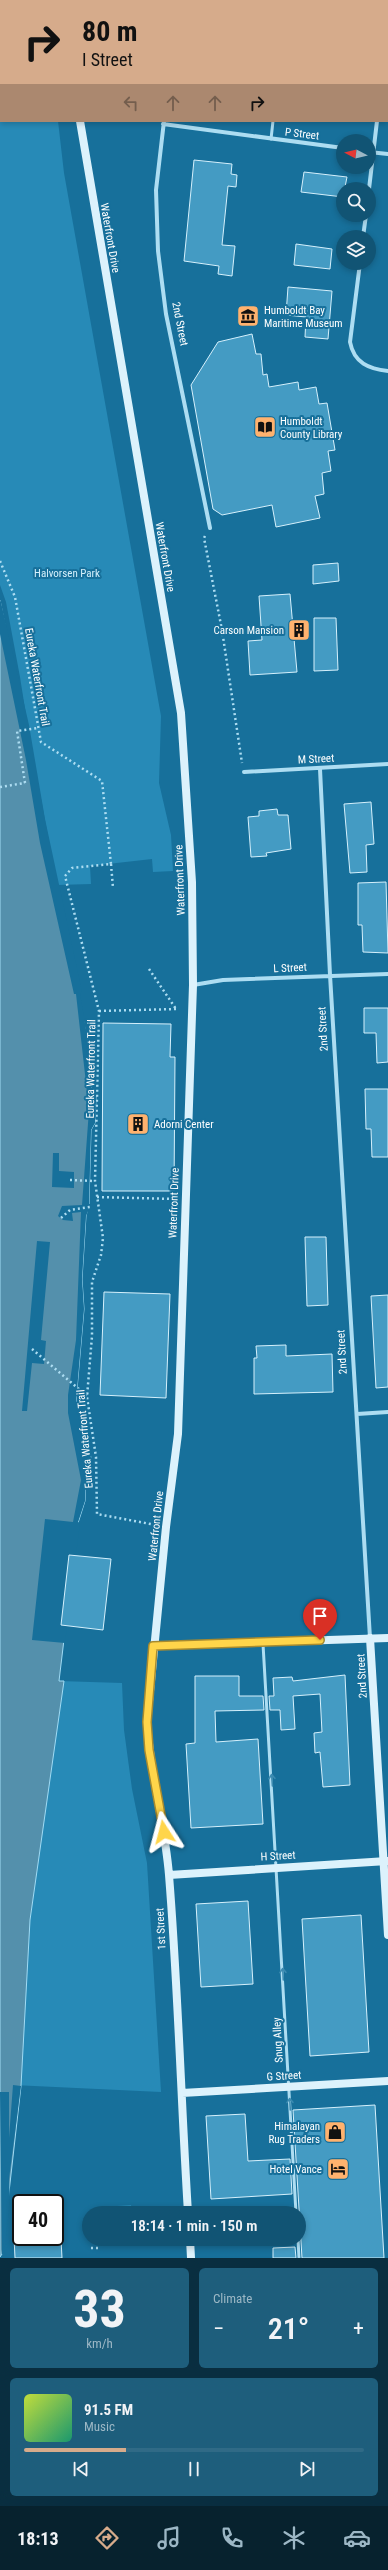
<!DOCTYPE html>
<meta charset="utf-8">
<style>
:root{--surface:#115474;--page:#1e5e7c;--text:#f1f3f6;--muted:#9cb7c5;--line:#306a86;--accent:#d6ab8b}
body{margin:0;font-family:"Roboto Condensed",sans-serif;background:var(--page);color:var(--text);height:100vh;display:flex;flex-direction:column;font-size:15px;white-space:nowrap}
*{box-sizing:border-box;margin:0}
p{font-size:13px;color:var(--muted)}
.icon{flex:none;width:22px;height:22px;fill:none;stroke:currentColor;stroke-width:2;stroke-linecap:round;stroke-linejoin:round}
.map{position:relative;height:2258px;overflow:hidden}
.side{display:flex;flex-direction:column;gap:10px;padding:10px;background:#092e40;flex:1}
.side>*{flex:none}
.hud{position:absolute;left:0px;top:0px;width:388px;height:122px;box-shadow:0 2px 6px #0003;background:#d6ab8b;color:#111;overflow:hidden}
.needle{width:26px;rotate:277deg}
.tools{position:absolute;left:336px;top:134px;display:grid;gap:8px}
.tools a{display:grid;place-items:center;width:40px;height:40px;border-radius:50%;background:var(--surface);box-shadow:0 2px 6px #0003;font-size:20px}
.speed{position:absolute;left:12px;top:2194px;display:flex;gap:8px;font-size:20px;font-weight:700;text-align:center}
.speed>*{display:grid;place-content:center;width:52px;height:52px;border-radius:50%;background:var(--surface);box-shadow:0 2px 6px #0003;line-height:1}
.speed .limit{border:2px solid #111;border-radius:6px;background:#fff;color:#111}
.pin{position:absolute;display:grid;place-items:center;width:34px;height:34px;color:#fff;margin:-41px -17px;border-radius:50% 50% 50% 0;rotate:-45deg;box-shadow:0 0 4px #0007}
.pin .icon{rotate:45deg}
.me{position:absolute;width:44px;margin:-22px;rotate:351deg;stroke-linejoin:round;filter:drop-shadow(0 0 3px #0008)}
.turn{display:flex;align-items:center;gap:14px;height:84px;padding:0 16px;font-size:18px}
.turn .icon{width:52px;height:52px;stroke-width:2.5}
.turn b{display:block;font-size:28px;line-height:34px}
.lanes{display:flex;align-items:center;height:38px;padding:0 16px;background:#0003;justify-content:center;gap:20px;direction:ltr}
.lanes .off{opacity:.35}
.big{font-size:30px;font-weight:600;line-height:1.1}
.side .card{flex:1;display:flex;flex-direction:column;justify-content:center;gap:6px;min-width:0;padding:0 14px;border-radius:6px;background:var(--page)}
.side .dial{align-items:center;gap:0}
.dial b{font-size:52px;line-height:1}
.song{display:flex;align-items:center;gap:12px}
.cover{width:48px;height:48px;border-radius:6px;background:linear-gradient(135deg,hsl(70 70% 55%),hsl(160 70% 35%))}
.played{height:4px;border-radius:2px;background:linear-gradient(90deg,var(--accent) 30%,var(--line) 30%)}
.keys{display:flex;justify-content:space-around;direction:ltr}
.heat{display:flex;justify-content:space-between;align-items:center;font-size:22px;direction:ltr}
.side .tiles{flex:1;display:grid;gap:10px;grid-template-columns:1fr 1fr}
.card:last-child{grid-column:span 2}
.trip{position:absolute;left:82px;top:2206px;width:224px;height:40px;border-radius:20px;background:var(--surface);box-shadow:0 2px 6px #0003;font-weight:600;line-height:40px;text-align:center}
.dock{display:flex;height:64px;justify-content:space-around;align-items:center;background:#07222e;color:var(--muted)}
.dock .icon{width:28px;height:28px}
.dock .active{color:var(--accent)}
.dock b{font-size:18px;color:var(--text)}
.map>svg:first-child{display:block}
.green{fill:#278ab7}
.water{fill:#5490ac;stroke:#a0dbf4}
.pier{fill:#17709b}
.building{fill:#449bc3;stroke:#d5f0fc}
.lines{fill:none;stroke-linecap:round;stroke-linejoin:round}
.path{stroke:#adddf2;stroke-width:2.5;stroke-dasharray:2 3;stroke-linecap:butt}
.lane{stroke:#adddf2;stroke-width:3}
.street{stroke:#adddf2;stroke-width:4}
.secondary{stroke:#dcf2fc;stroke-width:8}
.oneway{stroke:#3c8bb1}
.route-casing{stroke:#a68a30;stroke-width:10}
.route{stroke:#ffd54a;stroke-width:7}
.labels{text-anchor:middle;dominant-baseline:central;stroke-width:4;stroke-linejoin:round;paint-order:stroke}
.street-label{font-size:11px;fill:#fff;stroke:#17709b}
.poi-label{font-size:11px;fill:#fff;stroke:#17709b;text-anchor:start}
.park-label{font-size:11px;fill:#d5f0fc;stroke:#17709b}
</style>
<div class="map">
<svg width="388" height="2258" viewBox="0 0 388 2258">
<rect width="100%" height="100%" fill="#17709b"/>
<path class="green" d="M0,89L1,121H58L64,173L161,716L159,783L171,835L173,871L153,872L152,859L90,866L91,884L57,885L29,734L20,677L6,602L0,585Z
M59,1681L122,1683L124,1730L132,1789L147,1863L161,2092L13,2085L0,1760Z
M131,2205L132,2213H108L117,2206Z"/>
<path class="water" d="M0,600L90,1054L91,1090L96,1096L95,1123L91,1130L89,1204L86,1216L82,1279L84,1309L76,1401L89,1443L91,1459L86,1477L85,1501L78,1523L59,1681H64L30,1920L21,2086L2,2254L0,2257Z"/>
<path class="pier" d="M0,598L29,725L45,819L82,992L80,993L90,1054L91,1090L96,1096L95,1123L91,1130L89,1204H91L86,1216L82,1279L84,1309L76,1401L89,1443L91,1459L86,1477L85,1501L78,1522L80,1523L65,1643L32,1640L45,1519L73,1522L81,1480L68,1413V1395L76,1340L81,1212L72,1213L73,1221L63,1220L58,1216L62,1206L82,1205L89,1110L76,994H74L40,843L26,760L0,634Z
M53,1153H59V1171L74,1172V1188L52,1187Z
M37,1241L50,1242L41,1340L46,1341L44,1364L32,1363L27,1411H22Z
M13,2085L21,2086L9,2179L10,2201L4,2254H2L0,2092H9V2138Z"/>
<path class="building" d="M194,160L232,164L231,174L237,175L236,187L228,186L222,245L235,246L232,276L218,274L219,266L184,261Z
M304,172L347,177L343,197L301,192Z
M296,244L332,249L330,269L294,265Z
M288,287L332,291L328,339L305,337L306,317L286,315Z
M252,334L256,354H261L263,375L267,374L269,387L298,382L299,390L316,387L319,404L327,403L335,450L328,451L331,471L322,473L324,494L315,496L320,518L276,527L272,505L222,515L213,509L191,385L218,342Z
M338,563L339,581L313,584V565Z
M290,594L297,672L250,675L248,641L262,640L259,596Z
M314,618H336L338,670L314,671Z
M371,802L374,844L366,845L367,872L350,873L344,804Z
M277,809L278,815H288L291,849L266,853L267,856L251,857L248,817L259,816V811Z
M386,882L388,953L363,952L362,925H358V883Z
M364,1008H388V1062L377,1063L376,1033H364Z
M103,1023L171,1024L170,1057H175L174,1191H102Z
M365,1089H388V1157H372L371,1129H366Z
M305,1237H326L328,1305L307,1306Z
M104,1292L170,1294L166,1398L100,1395Z
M388,1295V1387L376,1388L371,1296Z
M286,1345V1356L332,1354L333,1392L254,1394V1358H257L256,1346Z
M69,1555L111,1559L103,1630L61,1625Z
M345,1675L350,1785L323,1787L320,1752L315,1753L314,1733L322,1732L320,1694L293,1696L295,1729L281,1730L280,1710H270L269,1696H274L273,1678L292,1677L293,1681Z
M195,1676H239V1696H263L264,1710L215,1711L216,1742L258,1739L263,1824L191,1828L186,1744L195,1743Z
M248,1901L253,1984L201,1987L196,1904Z
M361,1915L369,2052L310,2056L302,1919Z
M375,2105L384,2258H302L293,2110Z
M245,2114L248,2161L290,2159L292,2194L211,2199L206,2116Z
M14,2237L61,2239L62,2258H15Z
M295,2247L296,2258H273V2248Z"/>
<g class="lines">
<path class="path" d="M0,72L1,71
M205,536L204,538L222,630L242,763
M0,561L15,597L41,742L102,781L111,864L72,868L65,876L99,1011L95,1181L103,1238L101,1255L92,1282V1336L87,1397L96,1457L97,1514L156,1525
M25,783L17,731L38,728
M0,787L25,783
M111,864L113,888
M149,969L176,1009
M99,1011L177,1009
M70,1180L95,1181
M97,1197L175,1199
M61,1218L70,1210L90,1207
M32,1349L87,1396
M91,2248H99"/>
<path class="lane" d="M288,1L289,0
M271,139L273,121
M263,1644L296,2213
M298,2239L299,2258"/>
<path class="street" d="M180,1L181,0
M387,45L388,38
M164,121L156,190L158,251L166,314L210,528
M163,124L343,148
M369,152L388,154
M369,189L377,121
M363,237L366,215
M360,263L350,342C354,363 369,369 388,371
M320,769L330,975L370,1638
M244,772L388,764
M193,985L223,980L388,974
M357,1414L388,1412"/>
<path class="secondary" d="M66,0V1
M80,121L181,713L192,882L193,985L178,1434L166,1527L147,1722C150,1774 165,1824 169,1875C178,1987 181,2100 188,2213
M370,1638L388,1935
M153,1646L388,1638
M169,1875L387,1861
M182,2093L388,2081
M190,2239L191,2258"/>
</g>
<defs><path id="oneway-shaft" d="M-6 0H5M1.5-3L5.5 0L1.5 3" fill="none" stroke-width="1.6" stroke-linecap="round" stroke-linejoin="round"/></defs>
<g class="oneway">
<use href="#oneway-shaft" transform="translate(272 1780) rotate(-94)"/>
<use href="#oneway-shaft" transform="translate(283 1974) rotate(-93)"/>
<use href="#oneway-shaft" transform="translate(290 2104) rotate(-93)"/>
</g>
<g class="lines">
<g class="route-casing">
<path id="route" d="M164,1832L149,1750L147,1722L153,1646L320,1640"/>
</g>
<use href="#route" class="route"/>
</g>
<defs>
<g id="museum-square" transform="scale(1.15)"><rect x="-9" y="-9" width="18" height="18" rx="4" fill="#ffb26e" stroke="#17709b"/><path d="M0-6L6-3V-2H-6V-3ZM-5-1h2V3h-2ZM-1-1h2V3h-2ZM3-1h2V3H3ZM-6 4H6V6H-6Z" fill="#111"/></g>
<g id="library-square" transform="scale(1.15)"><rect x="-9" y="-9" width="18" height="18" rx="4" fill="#ffb26e" stroke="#17709b"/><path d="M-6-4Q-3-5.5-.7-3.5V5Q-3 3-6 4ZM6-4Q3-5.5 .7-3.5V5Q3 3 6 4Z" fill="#111"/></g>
<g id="building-square" transform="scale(1.15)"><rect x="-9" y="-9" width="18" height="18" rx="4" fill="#ffb26e" stroke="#17709b"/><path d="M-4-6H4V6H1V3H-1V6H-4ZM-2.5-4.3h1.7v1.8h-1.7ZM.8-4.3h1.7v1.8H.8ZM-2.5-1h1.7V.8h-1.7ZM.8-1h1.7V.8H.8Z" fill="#111"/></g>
<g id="shop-square" transform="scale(1.15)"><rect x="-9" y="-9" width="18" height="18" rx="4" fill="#ffb26e" stroke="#17709b"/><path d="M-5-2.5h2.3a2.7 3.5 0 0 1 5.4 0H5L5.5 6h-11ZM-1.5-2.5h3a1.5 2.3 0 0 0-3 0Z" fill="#111"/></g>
<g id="hotel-square" transform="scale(1.15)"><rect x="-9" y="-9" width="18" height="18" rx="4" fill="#ffb26e" stroke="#17709b"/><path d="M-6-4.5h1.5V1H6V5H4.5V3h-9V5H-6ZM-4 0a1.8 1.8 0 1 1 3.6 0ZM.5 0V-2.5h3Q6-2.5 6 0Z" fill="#111"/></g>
</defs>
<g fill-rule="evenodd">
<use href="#museum-square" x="248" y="316"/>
<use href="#library-square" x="265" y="427"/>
<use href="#building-square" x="299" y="630"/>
<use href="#building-square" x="138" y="1124"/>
<use href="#shop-square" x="335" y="2132"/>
<use href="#hotel-square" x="338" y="2169"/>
</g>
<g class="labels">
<g class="street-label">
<text transform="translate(302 134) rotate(7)">P Street</text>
<text transform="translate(110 238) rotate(80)">Waterfront Drive</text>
<text transform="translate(180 324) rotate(79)">2nd Street</text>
<text transform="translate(165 557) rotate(80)">Waterfront Drive</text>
<text transform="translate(37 677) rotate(80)">Eureka Waterfront Trail</text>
<text transform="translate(316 759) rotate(-3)">M Street</text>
<text transform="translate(180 880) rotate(-92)">Waterfront Drive</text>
<text transform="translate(290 968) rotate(-3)">L Street</text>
<text transform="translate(323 1029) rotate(-93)">2nd Street</text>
<text transform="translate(91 1069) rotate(-89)">Eureka Waterfront Trail</text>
<text transform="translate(174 1203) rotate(-88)">Waterfront Drive</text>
<text transform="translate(342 1352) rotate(-93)">2nd Street</text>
<text transform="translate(85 1439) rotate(-95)">Eureka Waterfront Trail</text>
<text transform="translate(156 1526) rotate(-84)">Waterfront Drive</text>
<text transform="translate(362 1676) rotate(-93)">2nd Street</text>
<text transform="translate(278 1856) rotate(-3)">H Street</text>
<text transform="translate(161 1929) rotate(-93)">1st Street</text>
<text transform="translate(278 2040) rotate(-93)">Snug Alley</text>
<text transform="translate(284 2076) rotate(-3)">G Street</text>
</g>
<g class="poi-label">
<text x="264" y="310">Humboldt Bay<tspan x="264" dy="13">Maritime Museum</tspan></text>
<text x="280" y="421">Humboldt<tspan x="280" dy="13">County Library</tspan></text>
<text x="284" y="630" text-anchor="end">Carson Mansion</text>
<text x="154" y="1124">Adorni Center</text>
<text x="320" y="2126" text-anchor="end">Himalayan<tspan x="320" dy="13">Rug Traders</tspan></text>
<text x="322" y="2169" text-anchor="end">Hotel Vance</text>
</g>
<g class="park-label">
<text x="67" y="573">Halvorsen Park</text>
</g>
</g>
</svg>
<div class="tools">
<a><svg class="needle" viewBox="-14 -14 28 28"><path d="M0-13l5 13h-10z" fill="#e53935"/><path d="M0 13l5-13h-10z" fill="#9cb7c5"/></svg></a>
<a><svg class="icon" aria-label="search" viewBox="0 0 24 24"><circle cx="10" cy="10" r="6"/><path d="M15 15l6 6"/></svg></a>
<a><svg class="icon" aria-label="layers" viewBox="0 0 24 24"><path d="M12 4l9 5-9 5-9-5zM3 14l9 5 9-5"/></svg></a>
</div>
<div class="speed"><div class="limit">40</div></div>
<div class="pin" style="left:320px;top:1640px;background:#d93025"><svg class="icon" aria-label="arrive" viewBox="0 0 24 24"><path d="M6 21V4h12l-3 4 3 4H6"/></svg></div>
<svg class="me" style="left:164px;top:1832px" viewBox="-20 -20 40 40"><path d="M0-17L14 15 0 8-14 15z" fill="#ffd54a" stroke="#fff" stroke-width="4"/></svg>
<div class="trip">18:14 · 1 min · 150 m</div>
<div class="hud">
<div class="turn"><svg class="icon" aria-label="right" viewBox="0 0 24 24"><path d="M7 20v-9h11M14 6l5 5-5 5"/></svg><div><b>80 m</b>I Street</div></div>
<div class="lanes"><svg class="icon off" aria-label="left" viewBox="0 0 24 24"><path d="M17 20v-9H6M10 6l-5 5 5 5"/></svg><svg class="icon off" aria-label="ahead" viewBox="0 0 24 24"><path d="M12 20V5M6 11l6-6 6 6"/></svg><svg class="icon off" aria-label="ahead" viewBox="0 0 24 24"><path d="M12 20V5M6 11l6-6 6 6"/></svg><svg class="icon" aria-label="right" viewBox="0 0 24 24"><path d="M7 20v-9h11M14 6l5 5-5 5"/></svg></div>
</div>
</div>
<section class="side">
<div class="tiles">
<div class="card dial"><b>33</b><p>km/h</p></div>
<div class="card"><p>Climate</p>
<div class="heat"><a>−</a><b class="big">21°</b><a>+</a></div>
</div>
<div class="card">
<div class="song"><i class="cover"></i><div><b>91.5 FM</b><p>Music</p></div></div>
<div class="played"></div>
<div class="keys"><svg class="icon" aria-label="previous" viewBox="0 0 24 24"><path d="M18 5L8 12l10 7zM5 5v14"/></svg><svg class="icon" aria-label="pause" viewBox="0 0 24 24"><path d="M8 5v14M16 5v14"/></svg><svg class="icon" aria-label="next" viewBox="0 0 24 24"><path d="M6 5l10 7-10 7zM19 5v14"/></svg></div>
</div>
</div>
</section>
<nav class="dock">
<b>18:13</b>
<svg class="icon active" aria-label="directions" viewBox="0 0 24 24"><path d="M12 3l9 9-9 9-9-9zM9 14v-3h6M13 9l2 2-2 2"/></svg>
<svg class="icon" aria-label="music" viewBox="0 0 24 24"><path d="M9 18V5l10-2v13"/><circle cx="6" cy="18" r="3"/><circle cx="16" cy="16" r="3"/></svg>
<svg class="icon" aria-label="phone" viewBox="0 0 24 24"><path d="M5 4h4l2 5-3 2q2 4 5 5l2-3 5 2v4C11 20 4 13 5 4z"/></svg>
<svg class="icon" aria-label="climate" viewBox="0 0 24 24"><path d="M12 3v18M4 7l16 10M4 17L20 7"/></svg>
<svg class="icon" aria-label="car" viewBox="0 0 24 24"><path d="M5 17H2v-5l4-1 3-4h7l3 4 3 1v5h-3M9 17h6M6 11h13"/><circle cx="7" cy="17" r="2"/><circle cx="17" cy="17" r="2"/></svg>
</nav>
